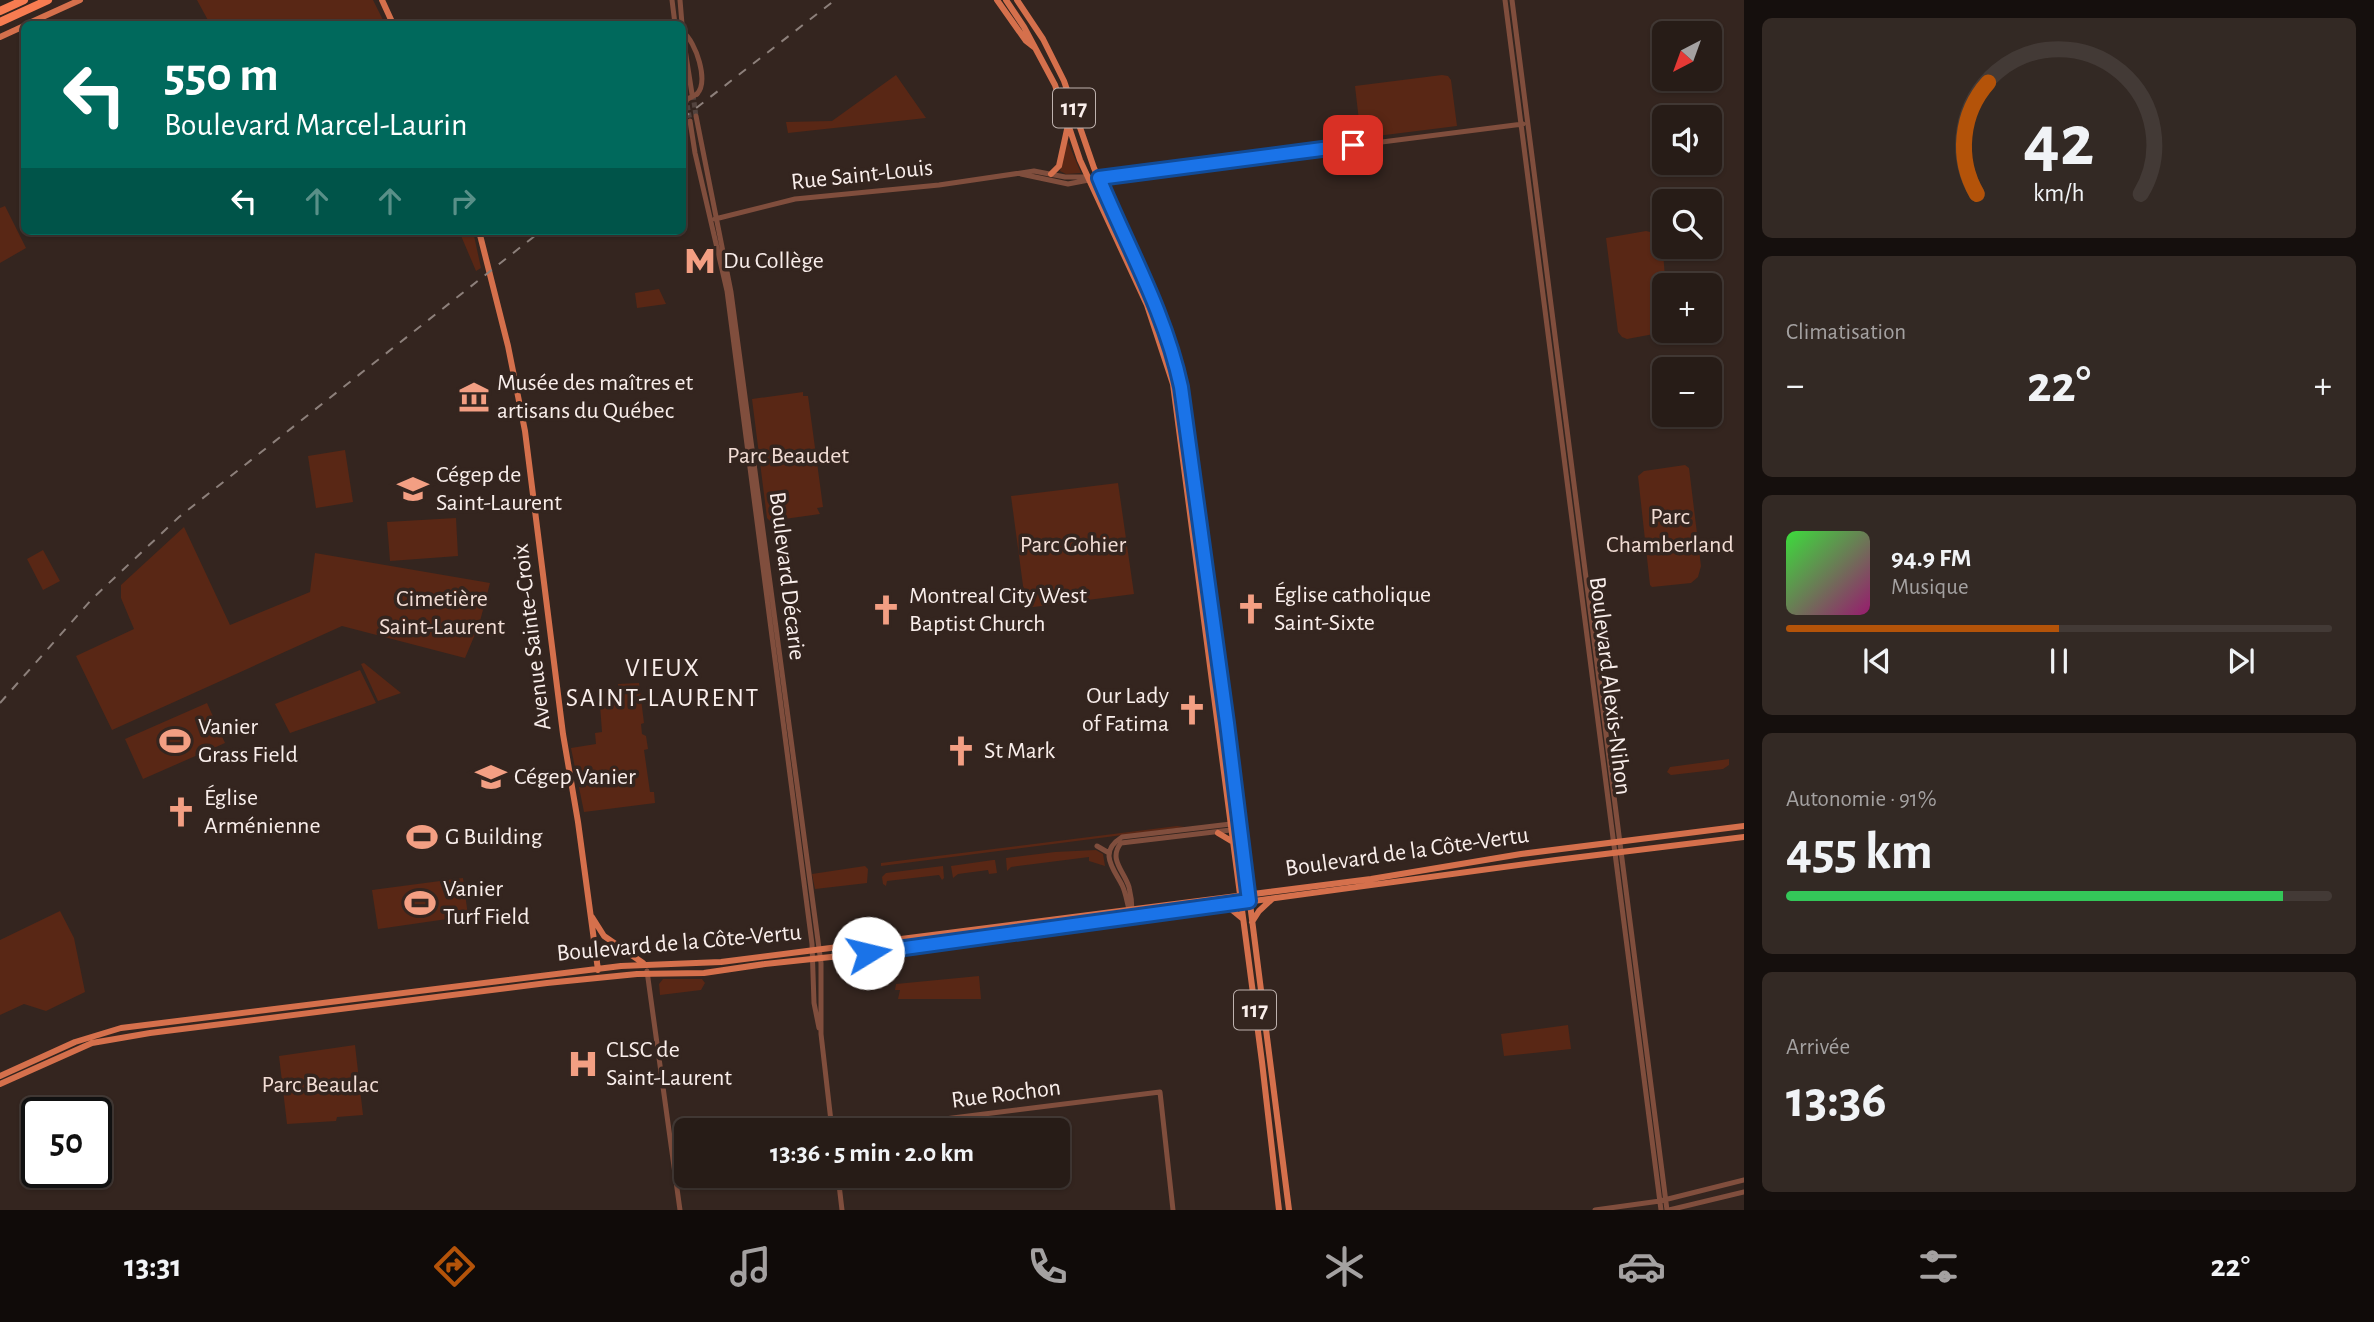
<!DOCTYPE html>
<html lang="fr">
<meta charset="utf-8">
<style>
:root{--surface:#271c17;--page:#332924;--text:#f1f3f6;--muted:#a4a1a1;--line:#433a36;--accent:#b45309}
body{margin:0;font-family:"Alegreya Sans",sans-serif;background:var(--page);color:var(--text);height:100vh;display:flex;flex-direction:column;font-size:26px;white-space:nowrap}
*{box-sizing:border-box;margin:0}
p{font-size:23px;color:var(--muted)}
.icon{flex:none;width:38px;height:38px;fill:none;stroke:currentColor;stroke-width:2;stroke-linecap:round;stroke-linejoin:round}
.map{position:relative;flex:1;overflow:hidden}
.details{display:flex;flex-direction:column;gap:18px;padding:18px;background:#150f0d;width:630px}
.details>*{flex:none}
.guide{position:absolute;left:21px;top:21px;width:665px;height:214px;border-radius:10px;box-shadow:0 2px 5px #0004,0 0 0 2px var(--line);background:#00695c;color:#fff;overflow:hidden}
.needle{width:46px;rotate:221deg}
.fabs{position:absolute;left:1652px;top:21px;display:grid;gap:14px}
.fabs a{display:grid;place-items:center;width:70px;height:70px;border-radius:10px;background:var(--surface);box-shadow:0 2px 5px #0004,0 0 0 2px var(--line);font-size:35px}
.speed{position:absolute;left:21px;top:1097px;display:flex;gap:14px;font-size:35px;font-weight:700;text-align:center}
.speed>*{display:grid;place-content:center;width:91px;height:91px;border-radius:50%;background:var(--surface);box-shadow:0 2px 5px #0004,0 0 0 2px var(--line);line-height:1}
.speed .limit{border:4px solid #111;border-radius:10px;background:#fff;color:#111}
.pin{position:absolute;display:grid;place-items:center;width:60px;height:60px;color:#fff;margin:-30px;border-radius:14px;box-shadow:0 4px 10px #0006}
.me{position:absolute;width:77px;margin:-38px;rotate:81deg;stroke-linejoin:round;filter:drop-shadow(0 0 5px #0008)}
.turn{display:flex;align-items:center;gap:24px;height:147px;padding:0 28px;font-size:32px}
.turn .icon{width:91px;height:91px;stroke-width:2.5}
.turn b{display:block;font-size:49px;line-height:60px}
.lanes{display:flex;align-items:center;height:66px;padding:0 28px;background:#0003;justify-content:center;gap:35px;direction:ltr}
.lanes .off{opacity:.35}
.big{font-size:52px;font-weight:600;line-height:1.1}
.details .card{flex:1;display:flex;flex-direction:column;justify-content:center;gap:10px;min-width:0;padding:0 24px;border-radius:10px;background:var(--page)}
.details .dial{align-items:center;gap:0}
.dial svg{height:182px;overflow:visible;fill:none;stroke:var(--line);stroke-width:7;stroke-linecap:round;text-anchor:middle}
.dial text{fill:var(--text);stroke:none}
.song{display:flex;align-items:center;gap:21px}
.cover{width:84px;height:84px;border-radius:10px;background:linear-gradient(135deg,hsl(120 70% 55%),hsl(320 70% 35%))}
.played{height:7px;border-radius:4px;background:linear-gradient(90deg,var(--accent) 50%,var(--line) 50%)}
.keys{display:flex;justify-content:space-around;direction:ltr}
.heat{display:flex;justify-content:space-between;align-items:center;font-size:38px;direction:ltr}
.charge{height:10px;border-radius:5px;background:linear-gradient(90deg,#34c759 91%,var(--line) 0)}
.trip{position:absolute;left:674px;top:1118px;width:396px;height:70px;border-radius:10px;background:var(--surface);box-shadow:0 2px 5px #0004,0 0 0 2px var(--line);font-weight:600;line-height:70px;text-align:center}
.dock{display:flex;height:112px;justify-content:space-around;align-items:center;background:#100b09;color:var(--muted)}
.dock .icon{width:49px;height:49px}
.dock .on{color:var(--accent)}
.dock b{font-size:32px;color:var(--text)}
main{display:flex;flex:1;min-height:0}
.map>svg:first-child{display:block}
.green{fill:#592715}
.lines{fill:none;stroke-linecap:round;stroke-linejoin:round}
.minor-tunnel{stroke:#52433e;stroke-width:5;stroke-dasharray:5 2.5;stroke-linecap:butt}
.minor{stroke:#804e3d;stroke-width:5}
.major{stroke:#d5704c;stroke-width:6}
.highway{stroke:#f77c51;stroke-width:8}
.rail{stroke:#8d807b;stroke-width:2;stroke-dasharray:9 9;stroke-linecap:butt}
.minor-bridge{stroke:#804e3d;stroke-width:5}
.route-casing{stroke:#114b97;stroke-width:18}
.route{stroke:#1a73e8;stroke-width:12}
.labels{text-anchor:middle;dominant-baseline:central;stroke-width:7;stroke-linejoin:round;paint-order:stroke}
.shield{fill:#34251f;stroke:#beb2ae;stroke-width:2}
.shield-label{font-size:23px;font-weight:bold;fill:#f9eeeb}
.street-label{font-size:24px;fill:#f9eeeb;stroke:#34251f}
.poi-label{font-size:24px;fill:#f9eeeb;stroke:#34251f;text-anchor:start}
.park-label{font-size:24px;fill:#f2ddd5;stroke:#34251f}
.neighbourhood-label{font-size:26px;letter-spacing:2px;fill:#f9eeeb;stroke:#34251f}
</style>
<main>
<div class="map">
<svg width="1744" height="1210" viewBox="0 0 1744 1210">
<rect width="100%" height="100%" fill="#34251f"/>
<path class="green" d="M197,0H373L385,24H210Z
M896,75L926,118L788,133L786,122L832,121Z
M1442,75L1448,76L1451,80L1457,126L1361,138L1355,86Z
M1067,140L1081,173H1080L1066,174L1060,171Z
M5,206L26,248L0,263V208Z
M459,231H473L481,268L476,271Z
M1646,231C1652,232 1656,234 1659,240C1668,263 1664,305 1664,331H1670L1627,339L1622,337L1618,332L1606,238Z
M659,289L666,304L637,308L635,293Z
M803,392V396H808L823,507L817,508L820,514L770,521L767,518L752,399Z
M345,450L353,502L316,508L308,456Z
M1685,465L1689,468L1701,566L1698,577L1691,583L1652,587L1650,585L1638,476L1644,471Z
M1118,483L1134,594L1026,608L1011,496Z
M456,518L458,556L390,561L387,522Z
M184,527L230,625L310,592L315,553L490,583L479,625L465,658L342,626L112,730L76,656L134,629L121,598V585Z
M43,550L60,581L43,590L27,559Z
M364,663L401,693L378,701L361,664Z
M360,670L376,703L290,733L275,704Z
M639,683L644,723L641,724L642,734L646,736L648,749L644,750L650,792H654L655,803L584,812L571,748L596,744L595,733L602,732L600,705L620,702L618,684Z
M207,703L225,743L143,779L125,739Z
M1729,759V765L1723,769L1671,775L1667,772L1670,767Z
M1177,826L1185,827L881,866V863Z
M1096,850L1103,854L1105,866L1089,861V857L1011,867L1007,871L1006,858L1055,852Z
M993,860H995L997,873L989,874L988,870L958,874L953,878L951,866Z
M865,866L868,869L867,883L815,889L812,874Z
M943,866L944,878L942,880L939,875L887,881L886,886L883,884L882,877L886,873Z
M463,878L468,916L378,929L372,890Z
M60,911L74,938L85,992L46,1011L24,1004L0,1015V940Z
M979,976L981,999H898L900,990H895L896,984Z
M663,979H702L705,983L701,990L660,995L659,984Z
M1568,1025L1571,1049L1504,1056L1501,1034Z
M355,1045L363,1115L337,1117L336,1121L287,1124L279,1056Z"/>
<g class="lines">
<path class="minor-tunnel" d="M693,95L696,116
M686,98L690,121"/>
<path class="minor" d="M672,0L675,24
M680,0L682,24
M1505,0L1661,1210
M1512,0L1667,1210
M682,30L692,94
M683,32C696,42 709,81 697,94
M682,75L686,98
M696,116L731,292L821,963V1034L832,1130
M690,121L695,153L727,291L812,944L814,1003L819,1028
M1021,174L1068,184L1099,178L1523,124
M715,219L795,199L939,185L1034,171L1065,177H1089
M1097,846L1109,853
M1132,911C1132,903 1131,895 1129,887C1124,871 1108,859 1121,843L1239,829
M1132,918C1127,907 1127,895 1122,885C1113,868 1098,852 1122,837L1239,823
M647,971L680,1210
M857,1130L1160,1092L1173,1210
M672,1151H686
M838,1176L842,1210
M1595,1210L1660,1201L1744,1180
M1669,1210L1744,1192"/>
<path class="major" d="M382,0L393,24
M997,0L1026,41L1035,48
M1006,0L1024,27L1055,85L1080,160L1147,305L1173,384L1262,1062L1279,1210
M1017,0L1043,39L1064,81L1094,168L1157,307L1177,370L1188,429L1227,723L1289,1210
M27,24L80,0
M0,37L24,26
M1051,174L1059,166L1068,125
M479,231L508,346L525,431L563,734L578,822L598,970
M1218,833L1233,842
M1226,905L1243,919
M592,917L604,936L643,963
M1252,922L1259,911L1272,899
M0,1076L75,1042L121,1028L621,966L721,962L807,951L1371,879L1521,854L1744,826
M0,1084L92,1043L150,1033L547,983L637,974L704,973L765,964L878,952L1556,860L1744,837"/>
<path class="highway" d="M0,11L24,0
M0,22L48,0"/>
<path class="rail" d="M682,119L835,0
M0,703L92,599L179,517L541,231"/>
<path class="minor-bridge" d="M682,102L697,94"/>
</g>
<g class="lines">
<g class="route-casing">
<path id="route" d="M868,953L1249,901L1227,723L1181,387C1165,312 1128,248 1099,178L1353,145"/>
</g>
<use href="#route" class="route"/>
</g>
<defs>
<g id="metro-bare" transform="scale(2.415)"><path d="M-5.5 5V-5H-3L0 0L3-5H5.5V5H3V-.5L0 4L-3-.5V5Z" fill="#f39f83" stroke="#34251f" stroke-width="2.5" paint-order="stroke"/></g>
<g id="museum-bare" transform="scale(2.415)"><path d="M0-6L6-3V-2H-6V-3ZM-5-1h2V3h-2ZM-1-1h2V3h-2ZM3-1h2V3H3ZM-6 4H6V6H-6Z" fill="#f39f83" stroke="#34251f" stroke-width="2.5" paint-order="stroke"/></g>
<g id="university-bare" transform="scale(2.415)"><path d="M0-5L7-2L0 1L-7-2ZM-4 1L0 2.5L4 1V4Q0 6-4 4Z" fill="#f39f83" stroke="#34251f" stroke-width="2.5" paint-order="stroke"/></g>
<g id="church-bare" transform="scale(2.415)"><path d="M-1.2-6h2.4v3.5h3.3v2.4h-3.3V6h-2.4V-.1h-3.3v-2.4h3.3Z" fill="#f39f83" stroke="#34251f" stroke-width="2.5" paint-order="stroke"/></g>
<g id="stadium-bare" transform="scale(2.415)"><path d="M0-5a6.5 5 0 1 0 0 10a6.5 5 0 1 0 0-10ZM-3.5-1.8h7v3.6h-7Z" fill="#f39f83" stroke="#34251f" stroke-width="2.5" paint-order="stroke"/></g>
<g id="hospital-bare" transform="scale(2.415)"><path d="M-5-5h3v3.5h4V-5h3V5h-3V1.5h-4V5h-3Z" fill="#f39f83" stroke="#34251f" stroke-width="2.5" paint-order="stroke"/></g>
</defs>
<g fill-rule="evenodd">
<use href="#metro-bare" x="700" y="261"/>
<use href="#museum-bare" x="474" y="397"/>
<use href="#university-bare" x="413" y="489"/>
<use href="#church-bare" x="1251" y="609"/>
<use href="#church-bare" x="886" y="610"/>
<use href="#church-bare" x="1192" y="710"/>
<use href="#stadium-bare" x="175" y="741"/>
<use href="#church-bare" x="961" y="751"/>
<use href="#university-bare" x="491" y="777"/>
<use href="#church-bare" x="181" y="812"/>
<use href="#stadium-bare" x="422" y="837"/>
<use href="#stadium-bare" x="420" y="903"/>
<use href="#hospital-bare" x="583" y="1064"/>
</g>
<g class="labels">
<g class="shield">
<rect x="1053" y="88.5" width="42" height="39" rx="5"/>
<rect x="1234" y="990.5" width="42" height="39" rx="5"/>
</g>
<g class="shield-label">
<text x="1074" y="108">117</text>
<text x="1255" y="1010">117</text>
</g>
<g class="street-label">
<text transform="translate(862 175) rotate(-6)">Rue Saint-Louis</text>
<text transform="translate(787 576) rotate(83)">Boulevard Décarie</text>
<text transform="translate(532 637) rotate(-97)">Avenue Sainte-Croix</text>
<text transform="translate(1610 686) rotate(83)">Boulevard Alexis-Nihon</text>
<text transform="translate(1407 852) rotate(-8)">Boulevard de la Côte-Vertu</text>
<text transform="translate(679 943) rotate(-5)">Boulevard de la Côte-Vertu</text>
<text transform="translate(1006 1094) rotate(-7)">Rue Rochon</text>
</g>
<g class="poi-label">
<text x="723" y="261">Du Collège</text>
<text x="497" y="383">Musée des maîtres et<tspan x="497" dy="28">artisans du Québec</tspan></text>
<text x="436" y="475">Cégep de<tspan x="436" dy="28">Saint-Laurent</tspan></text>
<text x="1274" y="595">Église catholique<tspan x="1274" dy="28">Saint-Sixte</tspan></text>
<text x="909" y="596">Montreal City West<tspan x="909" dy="28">Baptist Church</tspan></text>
<text x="1169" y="696" text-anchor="end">Our Lady<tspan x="1169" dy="28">of Fatima</tspan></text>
<text x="198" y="727">Vanier<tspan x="198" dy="28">Grass Field</tspan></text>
<text x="984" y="751">St Mark</text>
<text x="514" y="777">Cégep Vanier</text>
<text x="204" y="798">Église<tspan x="204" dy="28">Arménienne</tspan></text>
<text x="445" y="837">G Building</text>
<text x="443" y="889">Vanier<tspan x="443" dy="28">Turf Field</tspan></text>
<text x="606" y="1050">CLSC de<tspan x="606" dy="28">Saint-Laurent</tspan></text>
</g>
<g class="park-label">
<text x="788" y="456">Parc Beaudet</text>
<text x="1670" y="517">Parc<tspan x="1670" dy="28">Chamberland</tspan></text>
<text x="1073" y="545">Parc Gohier</text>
<text x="442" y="599">Cimetière<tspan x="442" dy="28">Saint-Laurent</tspan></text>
<text x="320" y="1085">Parc Beaulac</text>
</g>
<g class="neighbourhood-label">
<text x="663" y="668">VIEUX<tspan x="663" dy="30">SAINT-LAURENT</tspan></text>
</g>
</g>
</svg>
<div class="fabs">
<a><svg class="needle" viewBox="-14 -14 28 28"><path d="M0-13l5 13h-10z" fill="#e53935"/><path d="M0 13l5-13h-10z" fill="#a4a1a1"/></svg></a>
<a><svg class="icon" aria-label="sound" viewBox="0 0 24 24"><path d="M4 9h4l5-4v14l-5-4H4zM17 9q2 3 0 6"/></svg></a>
<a><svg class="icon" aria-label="search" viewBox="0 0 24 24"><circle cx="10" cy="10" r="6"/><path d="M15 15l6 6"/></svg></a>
<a>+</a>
<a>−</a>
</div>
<div class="speed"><div class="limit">50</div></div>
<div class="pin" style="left:1353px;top:145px;background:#d93025"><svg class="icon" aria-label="arrive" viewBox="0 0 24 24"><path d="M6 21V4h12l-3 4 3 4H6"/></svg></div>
<svg class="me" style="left:868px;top:953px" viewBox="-20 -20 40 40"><circle r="19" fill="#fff"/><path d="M0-13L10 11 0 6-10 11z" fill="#1a73e8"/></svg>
<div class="trip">13:36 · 5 min · 2.0 km</div>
<div class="guide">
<div class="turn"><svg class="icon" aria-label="left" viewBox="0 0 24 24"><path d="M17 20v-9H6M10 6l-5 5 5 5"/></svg><div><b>550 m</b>Boulevard Marcel-Laurin</div></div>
<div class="lanes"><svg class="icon" aria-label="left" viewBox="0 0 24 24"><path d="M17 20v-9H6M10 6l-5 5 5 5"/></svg><svg class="icon off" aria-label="ahead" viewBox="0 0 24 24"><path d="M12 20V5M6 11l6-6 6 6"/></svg><svg class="icon off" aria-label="ahead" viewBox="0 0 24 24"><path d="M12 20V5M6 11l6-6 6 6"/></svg><svg class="icon off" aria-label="right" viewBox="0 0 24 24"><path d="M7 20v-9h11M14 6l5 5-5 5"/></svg></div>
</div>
</div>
<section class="details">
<div class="card dial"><svg viewBox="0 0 100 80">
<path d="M14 69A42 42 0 1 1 86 69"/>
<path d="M14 69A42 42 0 0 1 19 20" stroke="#b45309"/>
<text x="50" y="56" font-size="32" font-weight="700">42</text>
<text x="50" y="72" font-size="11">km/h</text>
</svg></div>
<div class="card"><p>Climatisation</p>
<div class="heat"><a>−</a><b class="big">22°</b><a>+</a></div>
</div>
<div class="card">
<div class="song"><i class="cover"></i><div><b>94.9 FM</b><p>Musique</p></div></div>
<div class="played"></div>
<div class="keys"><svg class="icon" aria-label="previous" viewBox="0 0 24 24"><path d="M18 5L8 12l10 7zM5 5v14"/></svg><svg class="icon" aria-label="pause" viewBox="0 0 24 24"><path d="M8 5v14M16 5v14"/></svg><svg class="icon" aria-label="next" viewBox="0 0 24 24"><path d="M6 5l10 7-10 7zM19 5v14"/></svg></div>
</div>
<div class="card"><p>Autonomie · 91%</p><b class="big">455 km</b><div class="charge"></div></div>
<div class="card"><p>Arrivée</p><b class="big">13:36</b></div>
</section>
</main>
<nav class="dock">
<b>13:31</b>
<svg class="icon on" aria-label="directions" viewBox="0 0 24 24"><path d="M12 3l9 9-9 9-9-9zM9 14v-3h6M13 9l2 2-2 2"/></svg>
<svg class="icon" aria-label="music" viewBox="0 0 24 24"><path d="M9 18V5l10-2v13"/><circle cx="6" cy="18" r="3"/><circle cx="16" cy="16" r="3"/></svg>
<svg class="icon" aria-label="phone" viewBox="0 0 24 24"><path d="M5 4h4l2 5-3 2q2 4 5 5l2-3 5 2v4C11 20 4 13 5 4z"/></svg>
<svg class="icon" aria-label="climate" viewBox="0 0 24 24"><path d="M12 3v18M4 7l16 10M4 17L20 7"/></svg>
<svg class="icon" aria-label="car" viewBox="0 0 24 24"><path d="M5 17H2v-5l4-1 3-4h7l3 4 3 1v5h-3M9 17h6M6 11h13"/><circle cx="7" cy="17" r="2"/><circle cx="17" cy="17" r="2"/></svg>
<svg class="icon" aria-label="filters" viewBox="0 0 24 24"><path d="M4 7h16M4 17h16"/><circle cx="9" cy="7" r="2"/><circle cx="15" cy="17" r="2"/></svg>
<b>22°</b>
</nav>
